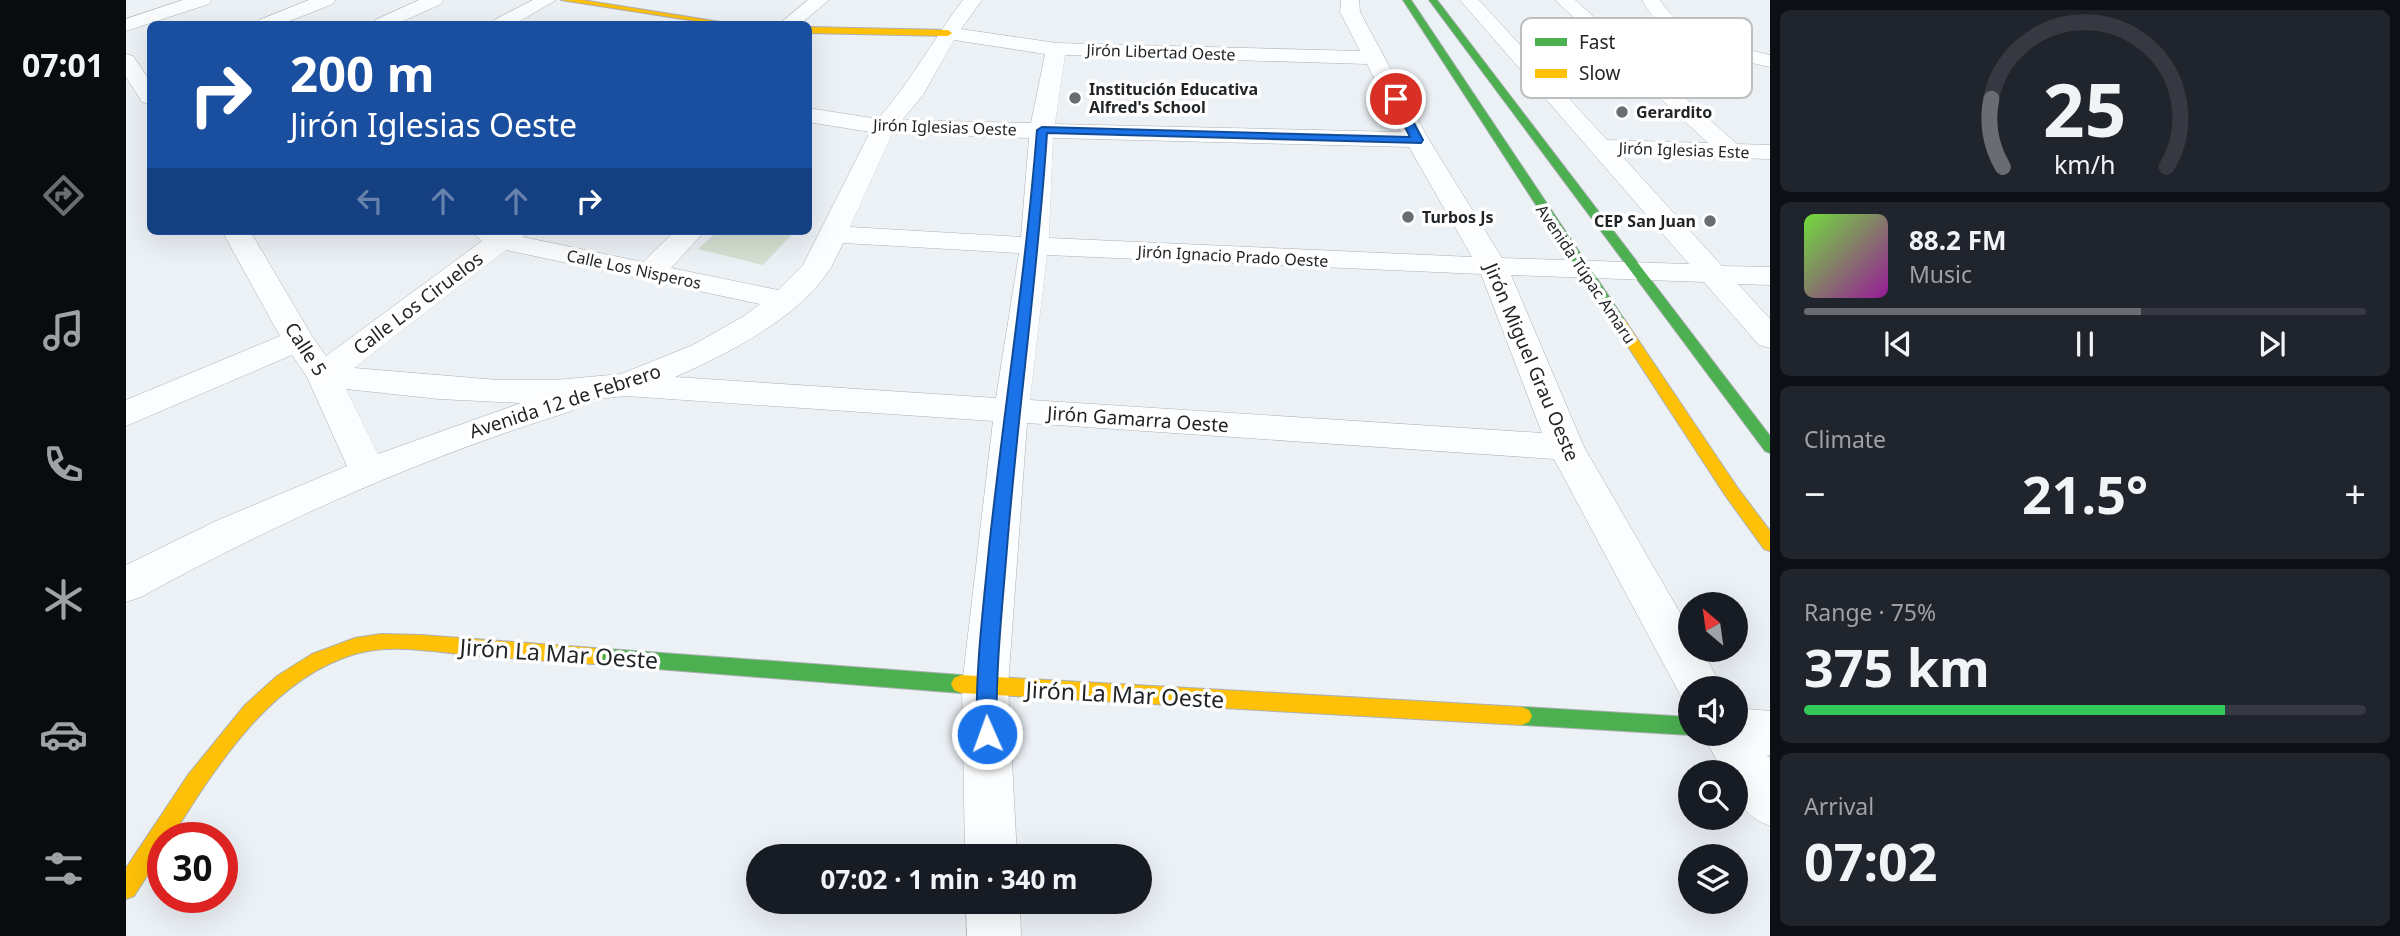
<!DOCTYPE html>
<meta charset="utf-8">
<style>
:root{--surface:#171b24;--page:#20242c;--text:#f1f3f6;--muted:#9ea1a6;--line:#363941;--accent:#696c70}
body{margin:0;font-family:"Noto Sans",sans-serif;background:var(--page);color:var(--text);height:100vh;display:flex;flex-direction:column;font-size:26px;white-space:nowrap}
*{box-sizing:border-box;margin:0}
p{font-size:23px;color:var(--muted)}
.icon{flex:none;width:38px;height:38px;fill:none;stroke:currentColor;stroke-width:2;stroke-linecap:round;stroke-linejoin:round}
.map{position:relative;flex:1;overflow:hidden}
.panel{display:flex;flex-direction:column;gap:10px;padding:10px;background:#0d0f14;width:630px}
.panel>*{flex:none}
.top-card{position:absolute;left:21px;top:21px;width:665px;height:214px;border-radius:10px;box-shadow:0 7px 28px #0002;background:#1a4fa0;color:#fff;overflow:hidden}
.needle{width:46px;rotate:331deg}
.controls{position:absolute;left:1552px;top:592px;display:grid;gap:14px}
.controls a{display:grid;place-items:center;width:70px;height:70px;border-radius:50%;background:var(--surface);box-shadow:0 7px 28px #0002;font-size:35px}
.speed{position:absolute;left:21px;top:822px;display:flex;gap:14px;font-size:35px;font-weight:700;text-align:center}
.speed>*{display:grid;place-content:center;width:91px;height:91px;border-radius:50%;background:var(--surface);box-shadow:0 7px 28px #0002;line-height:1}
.speed .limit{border:10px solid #d22;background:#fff;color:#111}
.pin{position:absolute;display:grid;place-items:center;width:60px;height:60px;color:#fff;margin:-30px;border:4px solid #fff;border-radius:50%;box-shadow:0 2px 7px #0007}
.me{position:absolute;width:77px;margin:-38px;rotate:358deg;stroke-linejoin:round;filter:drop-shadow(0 0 5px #0008)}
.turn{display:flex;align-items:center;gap:24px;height:147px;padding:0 28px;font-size:32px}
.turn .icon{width:91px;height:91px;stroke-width:2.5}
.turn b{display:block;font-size:49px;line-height:60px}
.lanes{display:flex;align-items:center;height:66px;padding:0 28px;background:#0003;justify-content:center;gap:35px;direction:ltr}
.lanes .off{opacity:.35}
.big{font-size:52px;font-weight:700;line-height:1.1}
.panel .widget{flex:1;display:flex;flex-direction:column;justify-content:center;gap:10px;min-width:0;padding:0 24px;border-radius:10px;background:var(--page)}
.panel .dial{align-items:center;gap:0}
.dial svg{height:182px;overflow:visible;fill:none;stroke:var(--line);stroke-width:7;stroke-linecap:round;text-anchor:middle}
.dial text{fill:var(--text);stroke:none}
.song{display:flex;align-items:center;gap:21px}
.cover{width:84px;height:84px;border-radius:10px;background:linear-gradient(135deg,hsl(100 70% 55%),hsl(300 70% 35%))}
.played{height:7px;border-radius:4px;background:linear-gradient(90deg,var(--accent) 60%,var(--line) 60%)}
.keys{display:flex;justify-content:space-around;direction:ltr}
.heat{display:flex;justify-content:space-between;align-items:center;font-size:38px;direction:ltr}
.charge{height:10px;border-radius:5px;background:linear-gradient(90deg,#34c759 75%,var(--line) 0)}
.trip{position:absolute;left:620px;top:844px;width:406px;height:70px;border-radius:35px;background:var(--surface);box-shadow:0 7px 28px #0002;font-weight:700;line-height:70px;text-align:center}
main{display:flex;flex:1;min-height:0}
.tab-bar{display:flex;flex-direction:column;width:126px;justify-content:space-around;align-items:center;background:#090b0e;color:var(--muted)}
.tab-bar .icon{width:49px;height:49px}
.tab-bar .active{color:var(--accent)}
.tab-bar b{font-size:32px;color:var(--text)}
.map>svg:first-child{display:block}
.green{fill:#d5e0d2}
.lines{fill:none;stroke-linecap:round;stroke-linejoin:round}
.street-casing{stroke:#acb0b3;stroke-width:1}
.fast-casing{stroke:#acb0b3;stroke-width:2}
.slow-casing{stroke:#acb0b3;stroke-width:2}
.street{fill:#fcfdfe;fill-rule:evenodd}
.fast{fill:#4caf50;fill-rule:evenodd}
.slow{fill:#ffc107;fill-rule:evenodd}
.route{fill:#1a73e8;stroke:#114b97;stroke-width:2}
.poi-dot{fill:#696c70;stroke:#fff;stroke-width:2.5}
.labels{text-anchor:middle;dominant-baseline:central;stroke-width:7;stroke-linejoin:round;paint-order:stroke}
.far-street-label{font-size:16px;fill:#222528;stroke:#fff}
.far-poi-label{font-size:16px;font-weight:bold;fill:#222528;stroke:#fff;text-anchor:start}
.street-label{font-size:19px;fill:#222528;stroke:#fff}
.near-street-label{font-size:23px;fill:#222528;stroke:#fff}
.key{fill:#fff;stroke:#bdbebe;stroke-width:2}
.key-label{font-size:19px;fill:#222528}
</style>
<main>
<nav class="tab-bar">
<b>07:01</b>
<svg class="icon active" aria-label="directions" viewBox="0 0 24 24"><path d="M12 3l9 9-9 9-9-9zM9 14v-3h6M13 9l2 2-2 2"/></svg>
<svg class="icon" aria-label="music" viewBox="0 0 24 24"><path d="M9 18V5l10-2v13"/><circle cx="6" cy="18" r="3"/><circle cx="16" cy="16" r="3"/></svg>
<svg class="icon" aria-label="phone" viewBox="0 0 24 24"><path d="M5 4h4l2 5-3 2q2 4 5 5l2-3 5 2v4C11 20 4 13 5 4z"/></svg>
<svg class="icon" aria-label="climate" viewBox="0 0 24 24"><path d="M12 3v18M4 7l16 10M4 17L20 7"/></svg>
<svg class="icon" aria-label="car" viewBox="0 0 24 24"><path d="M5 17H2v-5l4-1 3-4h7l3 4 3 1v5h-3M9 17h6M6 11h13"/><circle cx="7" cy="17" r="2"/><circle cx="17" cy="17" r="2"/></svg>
<svg class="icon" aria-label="filters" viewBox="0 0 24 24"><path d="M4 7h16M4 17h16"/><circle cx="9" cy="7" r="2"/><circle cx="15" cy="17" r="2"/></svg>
</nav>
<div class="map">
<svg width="1644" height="936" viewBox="0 0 1644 936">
<rect width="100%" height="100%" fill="#ecf1f6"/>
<path class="green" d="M592,231H669L637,265L572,249Z"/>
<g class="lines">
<g class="street-casing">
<path id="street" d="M57,0H85L83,4L0,31V19Z
M183,0H209L207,4L156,24H130L133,20Z
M293,0H317L315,4L271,24H246L249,20Z
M407,0H430L389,24H365L368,20Z
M682,0H703L674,24H653Z
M837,0H856L835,29L930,43L1234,51L1214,12L1215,0H1233L1234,12L1303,140L1376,258L1563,264L1334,0H1353L1481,140L1582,143L1429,0H1449L1611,144L1644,145V159L1495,155L1596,266L1644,267V285L1612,284L1644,319V348L1633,345L1578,282L1385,275L1458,447L1564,630V649H1576L1596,688H1564V705L1558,702L1428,459L901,423L882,686L891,856H839L836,686L867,421L500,396L450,401L446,411C297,457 151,522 15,597L0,602V565L90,521L221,466L181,377L166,355L0,426V400L154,336L96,231H124L186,336L200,356L356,241L345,231H401L397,237L517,262L549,231H579L545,268L652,290L677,265L744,132L682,122V108L752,119C785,82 807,39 837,0ZM828,40L919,54L905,123L776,120L797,95ZM939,55L1241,64L1275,132L929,124ZM766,134L903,138L895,237L724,227ZM927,138L1283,147L1346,257L923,238ZM717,243L893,253L870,398L549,377C601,354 669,320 702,272C708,263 712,253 717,243ZM380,250L634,304L618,316L567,345L495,374L429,380H372L228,368ZM921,255L1355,274L1416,433L904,400ZM220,389L313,399L395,403L252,454Z
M1516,0H1534C1556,37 1606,46 1644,55V67C1596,56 1541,47 1516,0Z
M0,54L7,56L24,81V104L16,102L0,77Z
M1610,708L1644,711V755H1641L1644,759V826C1617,816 1610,800 1610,772H1597L1576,733H1610Z
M840,901H894L895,936H841Z"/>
</g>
<g class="fast-casing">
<path id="fast" d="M1277,0H1285L1500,322L1498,325H1488Z
M1303,0H1311L1644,436V453L1639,451Z
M468,648L835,675L842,678L845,684L842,690L835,693L468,664L461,662L459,656L461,650Z
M1396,707L1564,717V733H1569L1564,735L1396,725L1389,722L1386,716L1389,710Z"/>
</g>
<g class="slow-casing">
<path id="slow" d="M435,0H456L607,24H589Z
M682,27L822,30L826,33L822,36L682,33Z
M1493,318L1498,319L1611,487L1644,531V551L1638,549L1599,495L1486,322Z
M255,634L295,635L468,648L475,650L477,656L475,662L468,664C424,661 379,658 335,654C301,651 263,644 229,654C144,679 89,768 45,838H37V851L8,896L0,899V868L62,775L119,705L151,676L186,654L229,638Z
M835,675L1396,707L1403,710L1406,716L1403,722L1396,725L835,693L828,690L825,684L828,678Z"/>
</g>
<use href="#street" class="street"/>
<use href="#fast" class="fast"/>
<use href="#slow" class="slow"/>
</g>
<path class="route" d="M1266,97L1275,99L1297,140L1295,143L921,133C912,272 892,409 881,548C876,610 869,672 871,734L868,741L861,744L854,741L851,734C849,672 857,611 863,548C878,409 900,270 911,130L916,127L1284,137L1265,99Z"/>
<g class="poi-dot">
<circle cx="949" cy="98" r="7"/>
<circle cx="1496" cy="112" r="7"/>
<circle cx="1282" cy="217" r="7"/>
<circle cx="1584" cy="221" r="7"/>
</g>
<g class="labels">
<g class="far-street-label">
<text transform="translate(1035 52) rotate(2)">Jirón Libertad Oeste</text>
<text transform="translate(819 127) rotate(2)">Jirón Iglesias Oeste</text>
<text transform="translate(1558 150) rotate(2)">Jirón Iglesias Este</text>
<text transform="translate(1107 256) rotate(3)">Jirón Ignacio Prado Oeste</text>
<text transform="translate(508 269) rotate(12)">Calle Los Nisperos</text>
<text transform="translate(1460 274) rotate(56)">Avenida Túpac Amaru</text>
</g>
<g class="far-poi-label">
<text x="963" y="89">Institución Educativa<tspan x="963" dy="18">Alfred's School</tspan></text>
<text x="1510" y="112">Gerardito</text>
<text x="1296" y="217">Turbos Js</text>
<text x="1570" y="221" text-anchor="end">CEP San Juan</text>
</g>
<g class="street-label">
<text transform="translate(292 303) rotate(-37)">Calle Los Ciruelos</text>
<text transform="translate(180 349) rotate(57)">Calle 5</text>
<text transform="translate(1406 362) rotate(67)">Jirón Miguel Grau Oeste</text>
<text transform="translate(439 401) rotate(-18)">Avenida 12 de Febrero</text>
<text transform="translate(1012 419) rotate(4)">Jirón Gamarra Oeste</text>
</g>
<g class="near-street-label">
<text transform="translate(433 653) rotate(4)">Jirón La Mar Oeste</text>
<text transform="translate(999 694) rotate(3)">Jirón La Mar Oeste</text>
</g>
</g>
<rect x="1395" y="18" width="231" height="80" rx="10" class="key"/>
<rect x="1409" y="38" width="32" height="8" fill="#4caf50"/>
<rect x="1409" y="69" width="32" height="9" fill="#ffc107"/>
<g class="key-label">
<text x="1453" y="49">Fast</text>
<text x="1453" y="80">Slow</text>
</g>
</svg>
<div class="controls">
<a><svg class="needle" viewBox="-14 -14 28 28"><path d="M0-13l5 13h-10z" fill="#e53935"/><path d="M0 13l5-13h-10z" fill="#9ea1a6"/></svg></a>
<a><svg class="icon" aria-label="sound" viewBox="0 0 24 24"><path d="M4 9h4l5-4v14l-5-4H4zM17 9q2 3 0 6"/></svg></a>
<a><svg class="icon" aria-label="search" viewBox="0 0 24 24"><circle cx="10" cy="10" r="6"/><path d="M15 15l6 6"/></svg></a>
<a><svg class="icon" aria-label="layers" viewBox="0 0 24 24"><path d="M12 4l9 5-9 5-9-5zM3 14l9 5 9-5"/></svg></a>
</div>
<div class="speed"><div class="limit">30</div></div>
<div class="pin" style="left:1270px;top:99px;background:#d93025"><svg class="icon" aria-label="arrive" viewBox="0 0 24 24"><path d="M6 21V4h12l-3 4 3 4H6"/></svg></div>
<svg class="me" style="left:861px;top:734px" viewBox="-20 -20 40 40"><circle r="17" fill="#1a73e8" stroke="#fff" stroke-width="3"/><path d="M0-11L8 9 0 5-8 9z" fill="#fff"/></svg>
<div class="trip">07:02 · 1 min · 340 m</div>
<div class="top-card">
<div class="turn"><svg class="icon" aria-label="right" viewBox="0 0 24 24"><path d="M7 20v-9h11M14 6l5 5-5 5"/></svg><div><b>200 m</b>Jirón Iglesias Oeste</div></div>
<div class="lanes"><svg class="icon off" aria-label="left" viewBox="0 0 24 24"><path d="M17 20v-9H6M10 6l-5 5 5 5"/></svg><svg class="icon off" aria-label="ahead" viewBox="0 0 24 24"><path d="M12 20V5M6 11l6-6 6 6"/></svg><svg class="icon off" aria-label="ahead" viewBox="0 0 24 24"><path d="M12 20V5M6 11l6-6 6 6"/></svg><svg class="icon" aria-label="right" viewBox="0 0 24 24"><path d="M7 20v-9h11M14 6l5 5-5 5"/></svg></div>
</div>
</div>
<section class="panel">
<div class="widget dial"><svg viewBox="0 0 100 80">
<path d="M14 69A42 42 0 1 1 86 69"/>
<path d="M14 69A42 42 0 0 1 9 39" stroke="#696c70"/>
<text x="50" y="56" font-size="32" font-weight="700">25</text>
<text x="50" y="72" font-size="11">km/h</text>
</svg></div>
<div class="widget">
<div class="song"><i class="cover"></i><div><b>88.2 FM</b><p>Music</p></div></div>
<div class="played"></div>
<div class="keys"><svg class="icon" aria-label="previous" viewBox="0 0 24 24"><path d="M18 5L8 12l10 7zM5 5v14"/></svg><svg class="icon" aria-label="pause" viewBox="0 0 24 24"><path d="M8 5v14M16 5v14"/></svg><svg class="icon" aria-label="next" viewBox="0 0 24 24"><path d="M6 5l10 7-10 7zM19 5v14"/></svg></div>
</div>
<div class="widget"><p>Climate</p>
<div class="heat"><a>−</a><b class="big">21.5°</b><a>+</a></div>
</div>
<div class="widget"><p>Range · 75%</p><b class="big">375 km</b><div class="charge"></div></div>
<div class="widget"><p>Arrival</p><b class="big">07:02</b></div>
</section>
</main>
